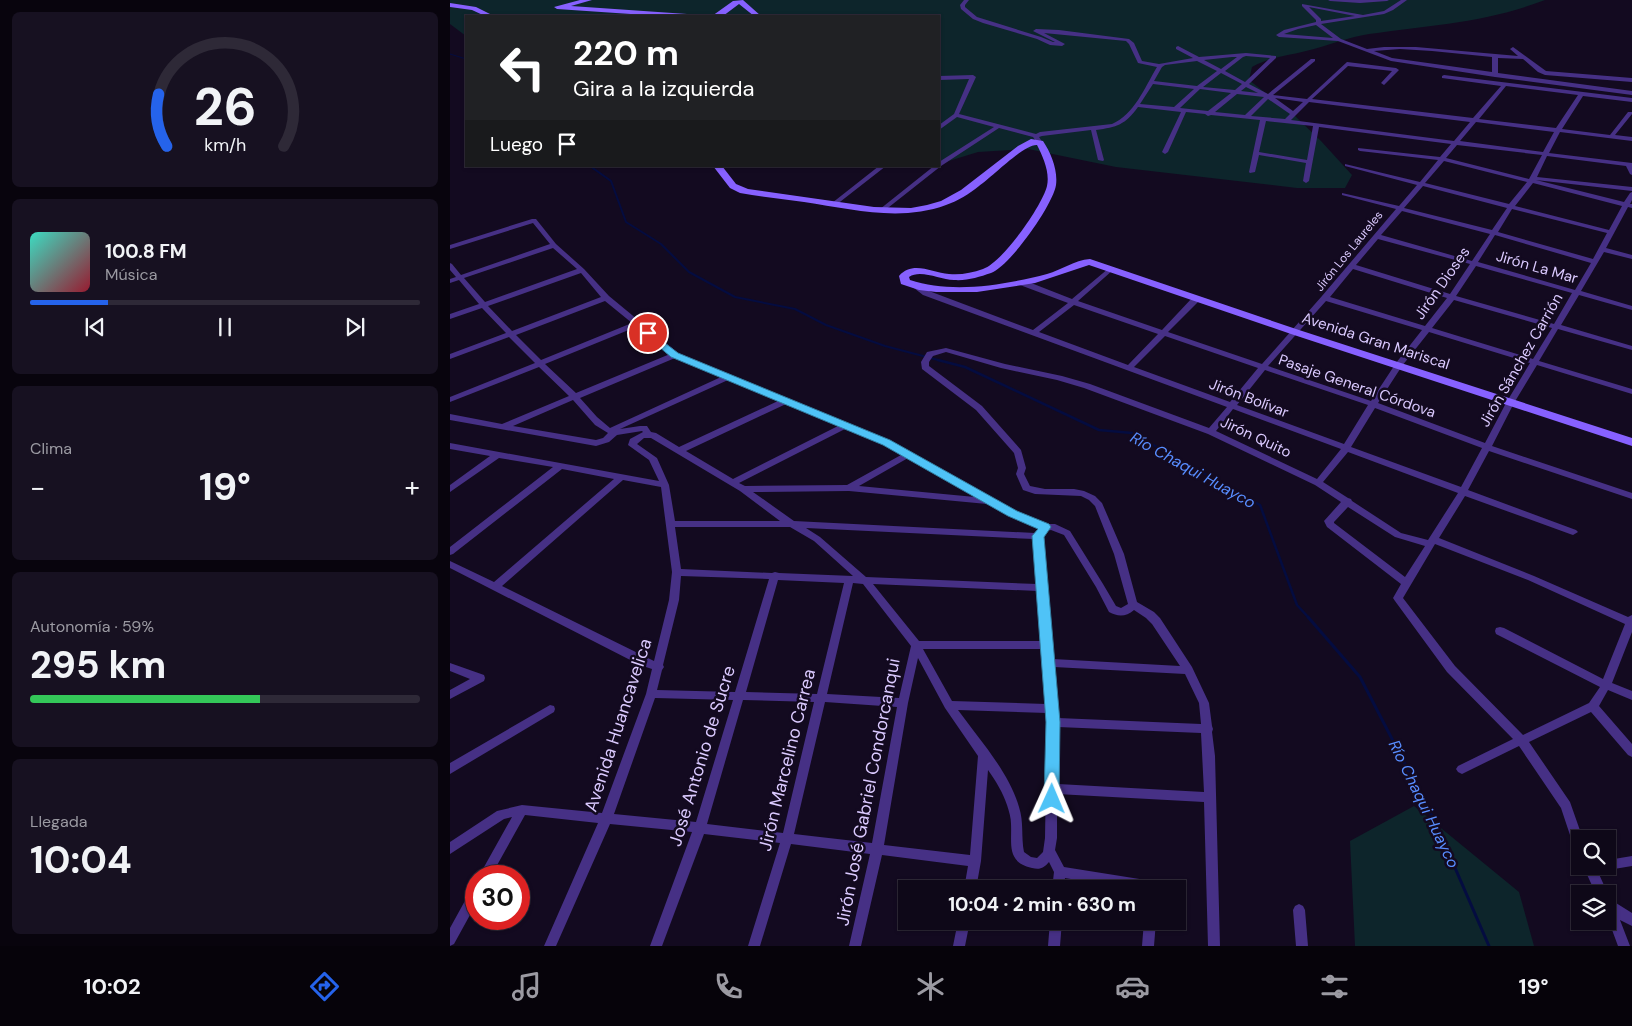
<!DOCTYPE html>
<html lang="es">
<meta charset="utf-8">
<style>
:root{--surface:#0e0818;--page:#171121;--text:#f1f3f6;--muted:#9b9aa2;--line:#2e2937;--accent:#2563eb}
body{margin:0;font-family:"DM Sans",sans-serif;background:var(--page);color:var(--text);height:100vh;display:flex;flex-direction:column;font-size:19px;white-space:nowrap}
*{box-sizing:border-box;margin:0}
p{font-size:16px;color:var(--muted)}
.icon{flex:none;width:28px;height:28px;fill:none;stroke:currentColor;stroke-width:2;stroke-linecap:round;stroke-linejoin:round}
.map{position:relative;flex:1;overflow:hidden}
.side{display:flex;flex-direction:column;gap:12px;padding:12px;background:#08040d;width:450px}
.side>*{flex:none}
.top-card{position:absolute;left:15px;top:15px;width:475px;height:152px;border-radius:0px;box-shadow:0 1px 4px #0004,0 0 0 1px var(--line);background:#202124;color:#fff;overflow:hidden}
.controls{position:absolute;left:1121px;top:830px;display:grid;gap:10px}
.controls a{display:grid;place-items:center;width:45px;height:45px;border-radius:0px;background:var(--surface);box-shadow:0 1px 4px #0004,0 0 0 1px var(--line);font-size:25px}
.speed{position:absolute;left:15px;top:865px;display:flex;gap:10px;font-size:25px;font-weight:700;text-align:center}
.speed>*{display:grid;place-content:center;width:65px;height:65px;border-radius:50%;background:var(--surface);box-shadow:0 1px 4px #0004,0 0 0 1px var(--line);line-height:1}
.speed .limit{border:8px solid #d22;background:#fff;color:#111}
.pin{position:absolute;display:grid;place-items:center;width:42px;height:42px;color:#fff;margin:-21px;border:2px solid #fff;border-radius:50%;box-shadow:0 1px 5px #0007}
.me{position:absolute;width:55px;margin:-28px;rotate:1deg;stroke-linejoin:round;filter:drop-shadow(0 0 4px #0008)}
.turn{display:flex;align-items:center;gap:18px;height:105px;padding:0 25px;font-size:22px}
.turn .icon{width:65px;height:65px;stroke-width:2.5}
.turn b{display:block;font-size:35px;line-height:42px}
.then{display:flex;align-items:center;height:48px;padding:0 25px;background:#0003;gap:10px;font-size:19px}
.big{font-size:38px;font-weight:700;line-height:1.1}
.side .tile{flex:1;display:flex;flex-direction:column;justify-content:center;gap:8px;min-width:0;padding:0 18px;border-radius:8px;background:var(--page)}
.side .dial{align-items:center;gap:0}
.dial svg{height:130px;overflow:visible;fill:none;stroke:var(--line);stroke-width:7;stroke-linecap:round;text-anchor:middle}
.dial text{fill:var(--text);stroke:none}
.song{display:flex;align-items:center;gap:15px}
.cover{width:60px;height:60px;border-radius:8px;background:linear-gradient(135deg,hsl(170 70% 55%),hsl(350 70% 35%))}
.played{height:5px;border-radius:2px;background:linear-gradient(90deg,var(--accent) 20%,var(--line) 20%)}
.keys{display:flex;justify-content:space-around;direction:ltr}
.heat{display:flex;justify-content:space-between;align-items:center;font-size:28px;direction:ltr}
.charge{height:8px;border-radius:4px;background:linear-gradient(90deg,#34c759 59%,var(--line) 0)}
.trip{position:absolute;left:448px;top:880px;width:288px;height:50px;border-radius:0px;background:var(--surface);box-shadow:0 1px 4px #0004,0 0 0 1px var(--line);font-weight:700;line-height:50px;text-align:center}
.menu{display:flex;height:80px;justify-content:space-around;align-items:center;background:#06030a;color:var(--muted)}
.menu .icon{width:35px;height:35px}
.menu .on{color:var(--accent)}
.menu b{font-size:22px;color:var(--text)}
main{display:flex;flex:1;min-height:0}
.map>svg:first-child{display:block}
.green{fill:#0d252b}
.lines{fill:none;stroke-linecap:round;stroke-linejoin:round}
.stream-far3{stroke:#040c40;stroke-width:1}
.stream-far2{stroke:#040c40;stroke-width:2}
.stream-far1{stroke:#040c40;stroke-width:2.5}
.stream{stroke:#040c40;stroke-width:3}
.street{fill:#463085;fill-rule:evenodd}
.secondary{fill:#8761ff;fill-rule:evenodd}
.route{fill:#4fc3f7;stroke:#337fa1}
.labels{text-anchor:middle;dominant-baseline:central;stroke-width:5;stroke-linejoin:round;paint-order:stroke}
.far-street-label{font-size:12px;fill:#dbcaff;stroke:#130a20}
.street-label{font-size:15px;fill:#dbcaff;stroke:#130a20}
.water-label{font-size:16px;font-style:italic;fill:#588dff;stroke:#130a20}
.near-street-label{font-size:18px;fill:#dbcaff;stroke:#130a20}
</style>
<main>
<section class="side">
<div class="tile dial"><svg viewBox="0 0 100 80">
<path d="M14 69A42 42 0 1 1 86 69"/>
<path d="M14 69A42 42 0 0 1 9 37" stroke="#2563eb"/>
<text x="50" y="56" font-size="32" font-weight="700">26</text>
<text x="50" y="72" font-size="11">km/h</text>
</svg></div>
<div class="tile">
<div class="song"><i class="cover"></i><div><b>100.8 FM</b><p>Música</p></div></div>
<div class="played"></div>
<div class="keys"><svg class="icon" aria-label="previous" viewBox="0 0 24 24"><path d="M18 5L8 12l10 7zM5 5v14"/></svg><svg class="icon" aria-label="pause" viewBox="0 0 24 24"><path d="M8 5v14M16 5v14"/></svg><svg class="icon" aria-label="next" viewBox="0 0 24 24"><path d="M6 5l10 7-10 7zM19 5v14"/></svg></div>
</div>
<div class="tile"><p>Clima</p>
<div class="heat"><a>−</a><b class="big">19°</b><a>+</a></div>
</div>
<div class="tile"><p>Autonomía · 59%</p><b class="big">295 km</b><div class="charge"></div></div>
<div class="tile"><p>Llegada</p><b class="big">10:04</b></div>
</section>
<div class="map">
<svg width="1182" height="946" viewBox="0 0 1182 946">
<rect width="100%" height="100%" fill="#130a20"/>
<path class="green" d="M0,0H1095C1035,23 981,25 919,34C898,37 877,46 856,51C837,56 820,57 802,67L799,80L844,115L871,141L902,175L895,188H847L666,167L578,149L528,152L489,164V16H16V36L0,24Z
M964,806L1069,892L1084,946H905L900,841Z"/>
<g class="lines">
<path class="stream-far3" d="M0,54L16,59"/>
<path class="stream-far2" d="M140,166L161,181L176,222L211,244L239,272L285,297L345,309L376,325L435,346L492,361"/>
<path class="stream-far1" d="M488,360L515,367L649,430L682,433L810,505L847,605L859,618"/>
<path class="stream" d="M858,617L910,677L986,824L1039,946"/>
<path class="street" d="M514,0H519L515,5V7L527,17L591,37L603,42H605L583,31L586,29L609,30L679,39L684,43L692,61L709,64L743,58L726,49V47L728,46L749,57L796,53L826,56V58L799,84L818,94L861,59H865V61L823,95L857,99L897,62L946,68L949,70L934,85L931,83L942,71L898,66L862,99L1023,118L1051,86L992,78V76L994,75L1182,98V102L1133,96L1112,129L1160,135L1178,112H1182V114L1165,135L1182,137V141L1110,132L1099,153L1182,163V175L1180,174L1176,166L1097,156L1087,177L1182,187V191L1086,180L1174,202L1180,193L1182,192V200L1180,204H1182V208L1178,207L1156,248L1182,255V259L1154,252L1131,291L1182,306V310L1129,295L1111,325L1182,346V350L1108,329L1089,361L1182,389V394L1087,365L1064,403L1042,446L1182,493V499L1039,451L1018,490L1126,530L1128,532L1123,535L1120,534L1015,496L989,538L1084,576L1178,617L1182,615V632L1162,683L1182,691V700L1158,690L1149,706L1182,744V757L1178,755L1141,712L1079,742L1120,802L1133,839H1130V852L1126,851L1124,847L1111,808L1069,746L1016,772L1012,774L1008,772L1006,769L1008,766L1063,739L997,672L945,601L943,598L951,584L877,527L874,521L891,502L865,485L758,434L634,388L607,380L551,368L496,352L483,356L479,362V366L532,406L571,450L576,468L574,474L580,486L595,489H624L634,491L645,496L652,503L674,554L687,602L704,612L710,618L742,667L759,703L762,726L763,729L762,732L765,756L770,946H758L754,802L607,794V838L605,850L614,867L702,881L706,883L708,889H679L615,878L614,889H602L604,872L599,862C594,868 590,870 582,868C556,862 562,844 561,824C561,818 559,811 557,805C553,793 546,781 538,770L531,861L526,889H514L518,866L432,855L411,946H399L420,854L341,844L310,946H298L330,843L254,834L212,946H200L242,832L160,824L106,946H94L148,823L75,815L41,876H29L62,817L54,819L0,854V842L47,811L72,805L152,813L196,694L202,669L190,665L0,568V561L44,582L164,479L112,469L3,554L0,555V547L103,467L49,458L0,492V485L40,456L0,449V443L209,481L199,460L178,445L180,439L193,432L192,431L167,435L159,442L146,446L0,420V414L52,424L119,396L89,367L0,402V397L85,363L59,337L0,359V354L56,333L32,308L0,319V314L29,304L9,280L0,283V279L6,277L0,270V263L2,264L11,275L100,244L83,223L0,249V245L82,219H86L106,244L134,269L159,296L228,353L440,441L458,451L462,452L463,454L565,512L597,524H605L620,531L653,584L666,606L671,608L678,604L664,554L645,506L639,500L631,496L585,494L573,490L566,474L568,468L564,453L526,410L472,369L471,362L477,352L496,348L555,364L612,376L640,384L759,428L777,407L473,295L464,288V284H470L479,291L583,330L618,303L570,285V281H576L622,299L659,268L661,267L665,269L663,270L628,301L712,330L743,297H749V301L718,332L812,364L872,296L946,209L892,195V193L949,206L967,185L895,166V164L970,182L988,160L910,151L908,150V148L990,157L1001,144L869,127L859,181L856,183L853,181L856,163L809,155L805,172L800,173L799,172L810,120L761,115L758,116L755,114L736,112L718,152L715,154L712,152L731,112L688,107C675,125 667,127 646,130L654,160L653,161L648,160L641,130L592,136L589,137L593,143L590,145L588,144L583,137L549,128L491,166L434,211H430V209L484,166H489V162L544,127L507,117L489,130V125L504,114L519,79L489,80V76L523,75L526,77L509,114L586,134L590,132L662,124C684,115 695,87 707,67L688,63L679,44L676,41L594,33L615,44L612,46L600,45L587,39L533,23L523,19L511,9L510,5ZM796,56L820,58L795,82L775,71L793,57ZM782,57H787L771,69L754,60ZM747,61L767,71L747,86L704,81L712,67L715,65ZM771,73L792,84L785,90L753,87ZM703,84L744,89L724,107L690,104ZM1056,86L1128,95L1106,128L1029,119ZM796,87L808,93L791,91ZM750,89L781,93L758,111L730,108ZM787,94L814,97L795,115L765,112ZM825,98L853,102L843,111ZM818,99L840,114L835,119L801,116ZM859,102L1020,122L1004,141L841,120ZM816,121L863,126L857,160L809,152ZM1026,122L1104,132L1093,152L1010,141ZM1007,145L1092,155L1079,179L996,158ZM994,161L1077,182L1059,204L975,183ZM1083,183L1172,206L1159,230L1065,206ZM973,186L1057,208L1042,230L954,208ZM1062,209L1157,233L1143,259L1048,232ZM952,211L1040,234L1022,261L931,235ZM1045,235L1141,263L1125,290L1028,262ZM928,239L1020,264L1000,294L906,265ZM103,248L127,269L35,302L14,278ZM1026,266L1122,293L1104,324L1006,296ZM903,269L997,298L975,326L880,297ZM131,273L151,297L62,331L38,306ZM1004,300L1102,328L1083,359L982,328ZM155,301L182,323L91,360L66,335ZM876,301L972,330L946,363L921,401L818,366ZM624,305L708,334L678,365L589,332ZM186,327L220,354L126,393L95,364ZM979,332L1080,363L1056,403L1035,443L928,403L952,366ZM715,336L808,368L780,402L684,367ZM225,358L271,377L160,428L147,417L130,398ZM815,370L918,405L894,444L787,405ZM278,380L328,401L229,447L206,433L201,432L197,426H190L170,429ZM123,400L145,425L158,433L153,438L146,440L63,426ZM336,404L388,426L283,479L236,451ZM925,408L1032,448L1011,487L901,447ZM783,409L891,449L867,479L766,431ZM395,429L434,445L451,455L397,485L295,486L289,483ZM194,438H201L290,491L330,521H225L219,485L207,458L187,444ZM898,452L1008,493L978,540L951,533L902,501L901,499L898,498L873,482ZM458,458L525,497L409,486ZM173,480L211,487L222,572L219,600L204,661L52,586ZM399,491L537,504L559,516L589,528L585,533L344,521L303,492ZM898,507L945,537L975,546L955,577L884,523V522ZM225,527H340L364,541L403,576L329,573L325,572L322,573L231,569ZM356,528L584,539L587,584L416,577L370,537ZM601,530L614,535L646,587L659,612C668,617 676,617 684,610L696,618L702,624L730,666L603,659V645L602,642L593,536L597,531ZM985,544L1078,580L1175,624L1153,679L1054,628L1050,627L1046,628L1045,631L1046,634L1150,687L1139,703L1073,735L1005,666L953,598ZM231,576L319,579L285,692L207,690L212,670L214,667L213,665L229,600ZM328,580L394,583L367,694L296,692ZM403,583L413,584L461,646L449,698L377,694ZM423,584L588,591L591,641H469ZM473,649H592L596,704L502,701ZM468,658L495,708L528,756L520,855L434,845L458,703ZM604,667L735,674L749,703L751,724L608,718ZM205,698L283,700L246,822L164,814ZM293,700L364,702L333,833L257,824ZM375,702L447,707L422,843L344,834ZM508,710L597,713L595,838L593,852L587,858L581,857L574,852C571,837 574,822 569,807C559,772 529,739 508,710ZM608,727L751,733L754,792L608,784Z
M878,0H939L937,1L910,3L880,1Z
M951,0H957L943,10L934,14L871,24L891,39L917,49L934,47H966L1068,56L1060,49L1063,47L1096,71L1182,78V82L1095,75L1088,72L1073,59L1048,58V73L1182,91V95L1045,77L941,61L888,41L829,37L826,35L834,30L866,22V20L852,6V4L913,15L934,11ZM859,7L905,16L871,21V19ZM866,25L883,38L834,34L848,29ZM950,49L982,51L1042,57V72L942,58L924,51Z
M429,166H436L386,205H382V203Z
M0,663L34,675L35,678L34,681L0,699V690L20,679L0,671Z
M100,705L104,706L105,709L104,712L0,774V763Z
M1182,856V866L1158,870L1155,869L1148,872L1158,894V895V894H1146L1133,866H1158V860Z
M26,886V904L4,944L0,946V928L22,888Z
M1158,898L1182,913V926L1170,920L1180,946H1168L1158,919Z
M849,904L853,906L855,910L858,946H846L843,910L845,906Z
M508,921H520L515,946H503Z
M600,921H612L610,946H598Z
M694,921H706L704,946H692Z"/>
<path class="secondary" d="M130,0H142L121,6L237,14L241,16H210L107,9L104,7Z
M293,0L311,16H304L289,4L273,16H262L283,1Z
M0,3L26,7L44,16H35L22,10L0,7Z
M581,139L593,141C601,153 608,170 606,185C603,205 560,266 541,273C529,277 517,281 504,280C490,280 471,269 459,277L460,280C502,294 555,285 597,274C612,270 624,260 640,259L849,330L1182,438V446L841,334L639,265L585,283L527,292H486L469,290L451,284L449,276C463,260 482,273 499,274C511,275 522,273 533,269C553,262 592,206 597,186C600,172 593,157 587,145C574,144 541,178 529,186C519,194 508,201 496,205C450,222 401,209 354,202C333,199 311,197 290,193L280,188L263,166H272L286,184L298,189L424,207L461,208L477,205L491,201L511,190L568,146Z"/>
</g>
<path class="route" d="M198,330L228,353L440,440L567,511L599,524L601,527L594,537L610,722L609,799L607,804L602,806L596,804L594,799L596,722L582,536L588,529L558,516L433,445L221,357L195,335L193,333Z"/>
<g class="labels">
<g class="far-street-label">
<text transform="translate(899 251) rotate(-51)">Jirón Los Laureles</text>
</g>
<g class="street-label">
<text transform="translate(1087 267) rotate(16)">Jirón La Mar</text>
<text transform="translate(992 283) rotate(-55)">Jirón Dioses</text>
<text transform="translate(926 341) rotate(18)">Avenida Gran Mariscal</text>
<text transform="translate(1071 360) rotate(-60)">Jirón Sánchez Carrión</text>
<text transform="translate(907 386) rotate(19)">Pasaje General Córdova</text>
<text transform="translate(799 398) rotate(21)">Jirón Bolívar</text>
<text transform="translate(806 437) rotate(25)">Jirón Quito</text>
</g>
<g class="water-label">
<text transform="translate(743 470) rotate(29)">Río Chaqui Huayco</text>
<text transform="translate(974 804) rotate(64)">Río Chaqui Huayco</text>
</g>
<g class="near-street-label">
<text transform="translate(168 725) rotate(-72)">Avenida Huancavelica</text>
<text transform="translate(252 756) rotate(-73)">José Antonio de Sucre</text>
<text transform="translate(337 760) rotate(-76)">Jirón Marcelino Carrea</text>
<text transform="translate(418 792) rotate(-79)">Jirón José Gabriel Condorcanqui</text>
</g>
</g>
</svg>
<div class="controls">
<a><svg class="icon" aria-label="search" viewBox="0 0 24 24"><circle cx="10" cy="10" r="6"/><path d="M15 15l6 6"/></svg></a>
<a><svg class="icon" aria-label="layers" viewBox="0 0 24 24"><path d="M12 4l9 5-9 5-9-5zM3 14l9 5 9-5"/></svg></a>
</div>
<div class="speed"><div class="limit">30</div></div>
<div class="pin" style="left:198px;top:333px;background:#d93025"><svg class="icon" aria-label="arrive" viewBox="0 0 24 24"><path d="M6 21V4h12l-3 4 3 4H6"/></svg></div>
<svg class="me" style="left:602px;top:799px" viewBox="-20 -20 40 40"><path d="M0-17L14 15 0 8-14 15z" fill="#4fc3f7" stroke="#fff" stroke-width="4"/></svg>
<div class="trip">10:04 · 2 min · 630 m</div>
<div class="top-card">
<div class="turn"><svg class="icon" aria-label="left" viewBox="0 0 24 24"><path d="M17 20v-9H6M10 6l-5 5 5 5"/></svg><div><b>220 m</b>Gira a la izquierda</div></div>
<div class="then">Luego<svg class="icon" aria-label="arrive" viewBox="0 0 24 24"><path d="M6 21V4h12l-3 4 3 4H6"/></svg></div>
</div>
</div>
</main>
<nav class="menu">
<b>10:02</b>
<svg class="icon on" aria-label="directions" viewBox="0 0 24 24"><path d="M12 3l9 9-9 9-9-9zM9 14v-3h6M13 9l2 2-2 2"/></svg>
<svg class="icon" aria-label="music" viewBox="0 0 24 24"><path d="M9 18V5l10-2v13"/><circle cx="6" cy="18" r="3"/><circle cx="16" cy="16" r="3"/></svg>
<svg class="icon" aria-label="phone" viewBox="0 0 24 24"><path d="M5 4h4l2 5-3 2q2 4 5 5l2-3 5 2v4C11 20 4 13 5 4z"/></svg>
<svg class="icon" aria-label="climate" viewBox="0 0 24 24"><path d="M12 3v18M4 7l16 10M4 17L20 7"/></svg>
<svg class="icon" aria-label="car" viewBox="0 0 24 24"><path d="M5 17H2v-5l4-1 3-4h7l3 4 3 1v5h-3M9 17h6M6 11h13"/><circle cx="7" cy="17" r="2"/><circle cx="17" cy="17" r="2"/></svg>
<svg class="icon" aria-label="filters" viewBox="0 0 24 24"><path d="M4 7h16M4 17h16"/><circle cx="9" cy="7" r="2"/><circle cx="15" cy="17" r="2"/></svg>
<b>19°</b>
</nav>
